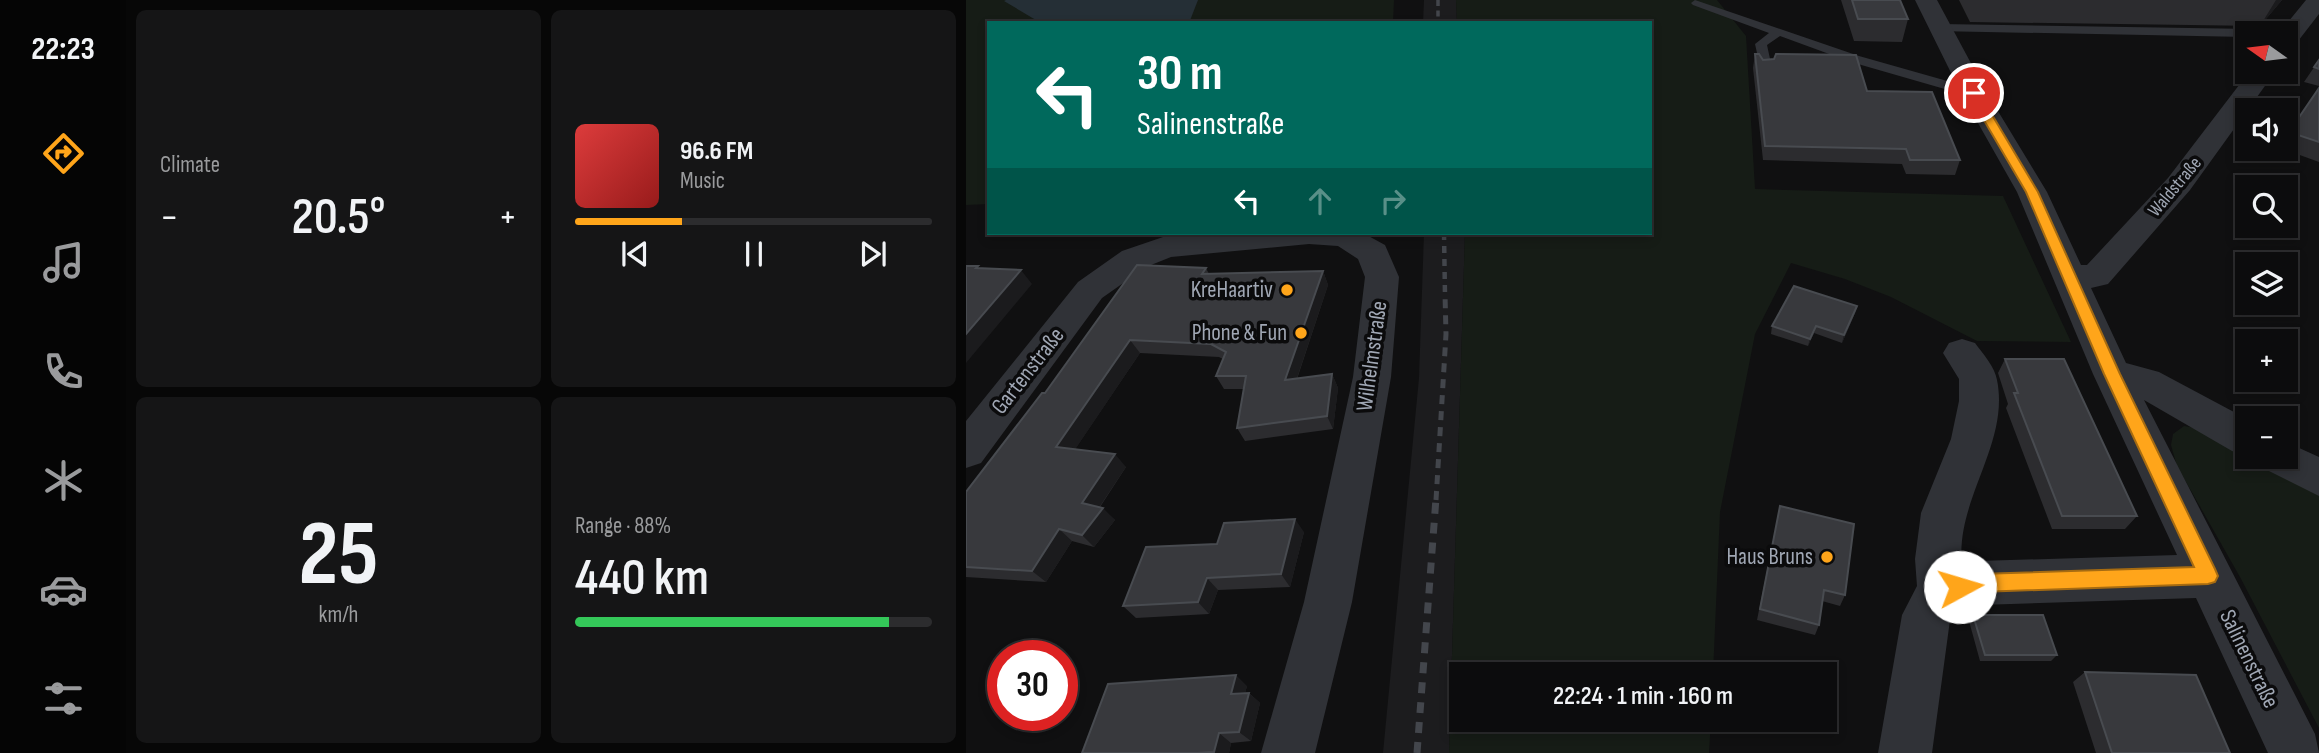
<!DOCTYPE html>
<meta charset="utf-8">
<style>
:root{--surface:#0c0c0d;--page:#151516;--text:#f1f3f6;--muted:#9a9b9d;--line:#2c2c2e;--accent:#ffa51a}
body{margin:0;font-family:"Sofia Sans Condensed",sans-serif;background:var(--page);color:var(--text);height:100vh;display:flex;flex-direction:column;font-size:26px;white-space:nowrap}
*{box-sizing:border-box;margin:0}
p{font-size:23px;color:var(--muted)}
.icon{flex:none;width:38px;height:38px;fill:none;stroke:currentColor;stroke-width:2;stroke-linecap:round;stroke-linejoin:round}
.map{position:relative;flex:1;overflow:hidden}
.details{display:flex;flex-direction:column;gap:10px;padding:10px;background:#070707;width:840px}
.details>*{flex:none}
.top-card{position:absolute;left:21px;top:21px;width:665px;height:214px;border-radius:0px;box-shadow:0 4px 10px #0003,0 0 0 2px var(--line);background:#00695c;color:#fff;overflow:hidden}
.needle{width:46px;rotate:284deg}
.tools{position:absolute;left:1269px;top:21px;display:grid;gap:14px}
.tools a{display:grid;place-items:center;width:63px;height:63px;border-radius:0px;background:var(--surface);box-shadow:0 4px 10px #0003,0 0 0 2px var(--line);font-size:35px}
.speed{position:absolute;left:21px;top:640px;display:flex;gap:14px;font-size:35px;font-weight:700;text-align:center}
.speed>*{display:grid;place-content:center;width:91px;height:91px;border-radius:50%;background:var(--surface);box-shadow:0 4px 10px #0003,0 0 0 2px var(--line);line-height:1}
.speed .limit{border:10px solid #d22;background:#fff;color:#111}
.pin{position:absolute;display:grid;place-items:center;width:60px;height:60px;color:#fff;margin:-30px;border:4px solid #fff;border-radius:50%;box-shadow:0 2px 7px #0007}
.me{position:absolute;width:77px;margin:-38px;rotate:84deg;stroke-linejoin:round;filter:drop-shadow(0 0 5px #0008)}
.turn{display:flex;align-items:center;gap:24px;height:147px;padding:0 35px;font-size:32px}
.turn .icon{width:91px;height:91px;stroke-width:2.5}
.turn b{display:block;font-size:49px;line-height:60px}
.lanes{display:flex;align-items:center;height:66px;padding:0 35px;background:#0003;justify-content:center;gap:35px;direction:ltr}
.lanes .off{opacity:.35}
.big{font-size:52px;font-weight:600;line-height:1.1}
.details .card{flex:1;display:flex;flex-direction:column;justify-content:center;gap:10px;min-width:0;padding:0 24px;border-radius:10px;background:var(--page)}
.details .dial{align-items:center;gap:0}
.dial b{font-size:91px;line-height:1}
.song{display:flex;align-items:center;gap:21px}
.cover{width:84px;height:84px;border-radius:10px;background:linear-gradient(135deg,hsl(0 70% 55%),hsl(0 70% 35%))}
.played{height:7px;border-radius:4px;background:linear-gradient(90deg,var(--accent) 30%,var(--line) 30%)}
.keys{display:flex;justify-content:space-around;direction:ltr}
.heat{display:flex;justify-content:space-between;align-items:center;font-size:38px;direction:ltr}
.charge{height:10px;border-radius:5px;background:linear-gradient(90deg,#34c759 88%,var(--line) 0)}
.details .tiles{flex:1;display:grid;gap:10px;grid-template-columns:repeat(2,1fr)}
.trip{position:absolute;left:483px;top:662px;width:388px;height:70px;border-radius:0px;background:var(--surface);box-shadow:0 4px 10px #0003,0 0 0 2px var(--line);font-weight:600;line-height:70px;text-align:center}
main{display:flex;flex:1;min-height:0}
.tabs{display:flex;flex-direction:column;width:126px;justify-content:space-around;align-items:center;background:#050505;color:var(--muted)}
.tabs .icon{width:49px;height:49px}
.tabs .on{color:var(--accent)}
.tabs b{font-size:32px;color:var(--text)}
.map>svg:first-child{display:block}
.built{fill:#1c1c1e}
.green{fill:#161c16}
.water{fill:#252f36}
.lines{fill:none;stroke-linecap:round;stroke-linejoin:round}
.lane{fill:#303237;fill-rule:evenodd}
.street{fill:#303237;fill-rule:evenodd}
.rail-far3{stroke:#43464c;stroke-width:3.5;stroke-dasharray:6 4.5;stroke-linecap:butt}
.rail-far2{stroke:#43464c;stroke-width:4.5;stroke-dasharray:7 6;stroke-linecap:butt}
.rail-far1{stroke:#43464c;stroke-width:5;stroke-dasharray:9 7;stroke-linecap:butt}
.rail{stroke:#43464c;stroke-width:7;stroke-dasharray:11 9;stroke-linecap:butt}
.wall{fill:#2c2c2f}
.shaded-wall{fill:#1b1b1d}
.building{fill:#38393d;stroke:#484b50;stroke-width:2}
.route{fill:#ffa51a;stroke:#a66b11;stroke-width:2}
.poi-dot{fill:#ffa51a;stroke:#0b0b0c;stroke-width:2.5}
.labels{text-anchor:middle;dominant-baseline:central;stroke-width:7;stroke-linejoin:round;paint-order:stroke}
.far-street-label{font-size:19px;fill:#a0a7b4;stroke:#0b0b0c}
.poi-label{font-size:23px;fill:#a0a7b4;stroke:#0b0b0c;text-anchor:end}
.street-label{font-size:23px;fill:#a0a7b4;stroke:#0b0b0c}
</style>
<main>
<nav class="tabs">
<b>22:23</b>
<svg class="icon on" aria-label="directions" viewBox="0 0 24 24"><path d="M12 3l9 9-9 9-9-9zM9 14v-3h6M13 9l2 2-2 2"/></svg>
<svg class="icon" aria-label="music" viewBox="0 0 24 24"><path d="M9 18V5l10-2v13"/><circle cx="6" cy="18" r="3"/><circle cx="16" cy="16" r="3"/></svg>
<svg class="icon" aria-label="phone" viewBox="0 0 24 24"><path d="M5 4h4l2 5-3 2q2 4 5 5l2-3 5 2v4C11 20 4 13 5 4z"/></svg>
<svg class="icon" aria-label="climate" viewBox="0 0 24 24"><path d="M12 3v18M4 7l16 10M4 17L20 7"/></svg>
<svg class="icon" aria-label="car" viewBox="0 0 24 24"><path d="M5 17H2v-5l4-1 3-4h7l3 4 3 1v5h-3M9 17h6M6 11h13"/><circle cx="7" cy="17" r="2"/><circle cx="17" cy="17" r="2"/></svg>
<svg class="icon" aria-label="filters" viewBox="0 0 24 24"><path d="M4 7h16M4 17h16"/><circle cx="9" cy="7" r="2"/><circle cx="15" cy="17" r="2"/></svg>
</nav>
<section class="details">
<div class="tiles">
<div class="card"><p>Climate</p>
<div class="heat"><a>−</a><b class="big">20.5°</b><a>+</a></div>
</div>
<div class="card">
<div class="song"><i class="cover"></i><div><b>96.6 FM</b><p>Music</p></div></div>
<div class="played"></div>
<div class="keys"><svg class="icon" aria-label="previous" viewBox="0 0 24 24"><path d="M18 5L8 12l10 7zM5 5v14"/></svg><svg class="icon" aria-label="pause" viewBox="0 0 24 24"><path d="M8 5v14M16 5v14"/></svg><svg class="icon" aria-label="next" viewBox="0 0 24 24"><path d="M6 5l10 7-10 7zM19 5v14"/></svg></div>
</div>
<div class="card dial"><b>25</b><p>km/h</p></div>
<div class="card"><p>Range · 88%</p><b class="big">440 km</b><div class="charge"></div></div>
</div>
</section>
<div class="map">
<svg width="1353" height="753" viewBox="0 0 1353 753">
<rect width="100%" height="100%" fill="#101011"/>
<path class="built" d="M458,0H490L491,23H457Z
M458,233H499L483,753H417L453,378Z"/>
<path class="green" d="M0,0H428L427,23H23V204L0,205Z
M490,0H751L780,36L789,189L1037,196L1105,342L1011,341L925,297L879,279L825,263L789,334L754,512L747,674H495V719H745L743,753H483L499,233H684V23H491Z
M1218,426L1236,429L1281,454V457H1286L1353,494V728L1274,577L1211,466L1205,445L1207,434Z"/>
<path class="water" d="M40,0H232L223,23H75L38,1Z"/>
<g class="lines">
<path class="lane" d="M729,0L893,56L1013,90L1015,93L1008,97L1003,96L885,62L814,36L801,45L806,68L805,71H795L789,44L803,33L727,5L725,3Z
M974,24L1287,29L1293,33H1281V37L970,31L968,28Z"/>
<path class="street" d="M949,0H971L1021,93L1081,192L1115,265H1121L1202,178L1283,72H1309L1224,190L1142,284L1125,288L1160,363L1193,372L1281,419V456L1266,451L1178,400L1349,734L1353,753H1302L1230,598L1013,605L990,609L984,620L966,753H912L936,615L951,586L949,559L955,513L985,439L993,401V379L977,353L983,343L996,339L1009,343C1017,354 1029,367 1031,380C1044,444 989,500 996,564L1013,561L1211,555L1127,374L1051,192L995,93Z
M1340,0H1353V14L1329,45L1320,47V33H1313Z
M240,233H397L419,245L433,277L425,377L386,602L349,753H295L338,602L387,377L399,277L392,259L372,246L343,244L205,257L180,267L136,298L15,463L0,468V421L112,282L156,251L200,236Z
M1320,442L1353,457V496L1299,469L1293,457H1320Z"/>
<path class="rail-far3" d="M472,0V23"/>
<path class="rail-far2" d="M478,233L479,296"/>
<path class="rail-far1" d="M470,500L480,334L479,294"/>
<path class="rail" d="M451,753L470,498"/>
</g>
<path class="wall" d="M875,0H934L942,19L936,42L888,41Z
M993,0H1316L1294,26L1004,22Z
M789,54L797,60L901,91L994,160L989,175L940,174L936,164L797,160L787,68Z
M1353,60V86L1338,82Z
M1353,88V162L1317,149H1320V136Z
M240,268L243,274L357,271L362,285L331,379L366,374L372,388L367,429L279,441L271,428L278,389H258L250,376L257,359L253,357L174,353L109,449L160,467L134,507L149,520L128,547L106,541L80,582L0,577V492L79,393Z
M891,306L889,313L876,343L848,333L842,346L805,334L806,326Z
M1039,359L1171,516L1159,529H1086L1040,408L1042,404L1032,373Z
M814,506L879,595L874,606L856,601L853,625L849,635L791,620Z
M338,532L324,587L252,590L243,614L170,618L157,606L251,544Z
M1007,615L1091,655L1085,661H1014L1003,621Z
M1119,672L1264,753H1130L1107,682Z
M281,686L279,693H283L294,703L285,741L265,743L263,753H116Z"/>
<path class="shaded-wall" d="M1310,0H1316L1294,26Z
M55,270L66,284L0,363V334Z
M357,271L362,285L326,393L319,380Z
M891,306L889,313L876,343L878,335Z
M850,326L848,333L842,346L844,339Z
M164,340L174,353L102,460L90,447Z
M366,374L372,388L367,429L361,416Z
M149,454L160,467L128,515L116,503Z
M137,508L149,520L128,547L116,535Z
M329,519L338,532L324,587L315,574Z
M93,529L106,541L80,582L66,571Z
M241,578L252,590L243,614L232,602Z
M270,675L281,686L276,705L265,694Z
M283,693L294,703L285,741L273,732Z
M253,733L265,743L263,753H249L248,752Z"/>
<path class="building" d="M886,0H934L942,19H892Z
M789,54H793L797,60L808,59L810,54L890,55L901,91L966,92L994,160H944L940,149L799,146Z
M1353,60V69L1348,67Z
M1353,88V142L1323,132Z
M171,265L240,268L236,274L357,271L319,380L366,374L361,416L271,428L280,376H250L260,352L245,344L164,340L90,447L149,454L116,503L137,508L116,535L93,529L66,571L0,567V492L76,393H79Z
M0,266H12L10,268L55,270L0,334Z
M828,286L891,306L878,335L850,326L844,339L806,326Z
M1039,359H1098L1171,516H1096L1048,393H1052Z
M814,506L888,524L879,595L858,590L853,625L794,609Z
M329,519L315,574L241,578L232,602L157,606L180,547L251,544L258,523Z
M1007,615H1077L1091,655H1019Z
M1119,672L1230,675L1264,753H1146Z
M270,675L265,694L283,693L273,732L253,733L248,752L231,753H116L142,684Z"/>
<path class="route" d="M1004,91L1013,93L1072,192L1154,374L1249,569L1252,576L1249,582L1242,584L1013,592L994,596L987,593L984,587L987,580L1013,574L1228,567L1138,374L1060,192L1002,93Z"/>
<g class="poi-dot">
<circle cx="321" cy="290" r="7"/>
<circle cx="335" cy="333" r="7"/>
<circle cx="861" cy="557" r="7"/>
</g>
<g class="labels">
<g class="far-street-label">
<text transform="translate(1209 187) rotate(-50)">Waldstraße</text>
</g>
<g class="poi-label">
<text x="307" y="290">KreHaartiv</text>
<text x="321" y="333">Phone &amp; Fun</text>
<text x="847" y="557">Haus Bruns</text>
</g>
<g class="street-label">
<text transform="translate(406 356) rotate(-82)">Wilhelmstraße</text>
<text transform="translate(62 371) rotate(-52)">Gartenstraße</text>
<text transform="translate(1283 659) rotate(64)">Salinenstraße</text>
</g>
</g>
</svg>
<div class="tools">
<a><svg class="needle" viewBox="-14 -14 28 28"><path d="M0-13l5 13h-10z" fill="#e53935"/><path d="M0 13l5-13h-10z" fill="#9a9b9d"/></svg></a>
<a><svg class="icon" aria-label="sound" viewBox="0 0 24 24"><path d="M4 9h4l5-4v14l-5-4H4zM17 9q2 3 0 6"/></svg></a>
<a><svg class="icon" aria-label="search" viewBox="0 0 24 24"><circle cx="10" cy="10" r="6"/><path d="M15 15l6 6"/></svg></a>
<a><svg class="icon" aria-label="layers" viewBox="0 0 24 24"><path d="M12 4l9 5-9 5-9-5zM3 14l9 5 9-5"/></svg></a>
<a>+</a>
<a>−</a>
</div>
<div class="speed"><div class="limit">30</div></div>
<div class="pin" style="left:1008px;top:93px;background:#d93025"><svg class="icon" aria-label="arrive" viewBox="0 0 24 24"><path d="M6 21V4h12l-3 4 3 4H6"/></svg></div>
<svg class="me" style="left:994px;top:587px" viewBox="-20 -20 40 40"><circle r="19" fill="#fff"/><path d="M0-13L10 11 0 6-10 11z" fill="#ffa51a"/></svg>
<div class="trip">22:24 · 1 min · 160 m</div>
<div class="top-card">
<div class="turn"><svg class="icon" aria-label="left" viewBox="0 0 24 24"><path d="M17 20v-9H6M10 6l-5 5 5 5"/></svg><div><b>30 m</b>Salinenstraße</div></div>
<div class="lanes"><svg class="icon" aria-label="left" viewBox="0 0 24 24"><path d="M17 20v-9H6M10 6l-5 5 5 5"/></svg><svg class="icon off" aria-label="ahead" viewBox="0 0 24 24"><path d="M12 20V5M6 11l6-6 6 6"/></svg><svg class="icon off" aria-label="right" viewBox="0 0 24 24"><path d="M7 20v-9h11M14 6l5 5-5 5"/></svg></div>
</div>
</div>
</main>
